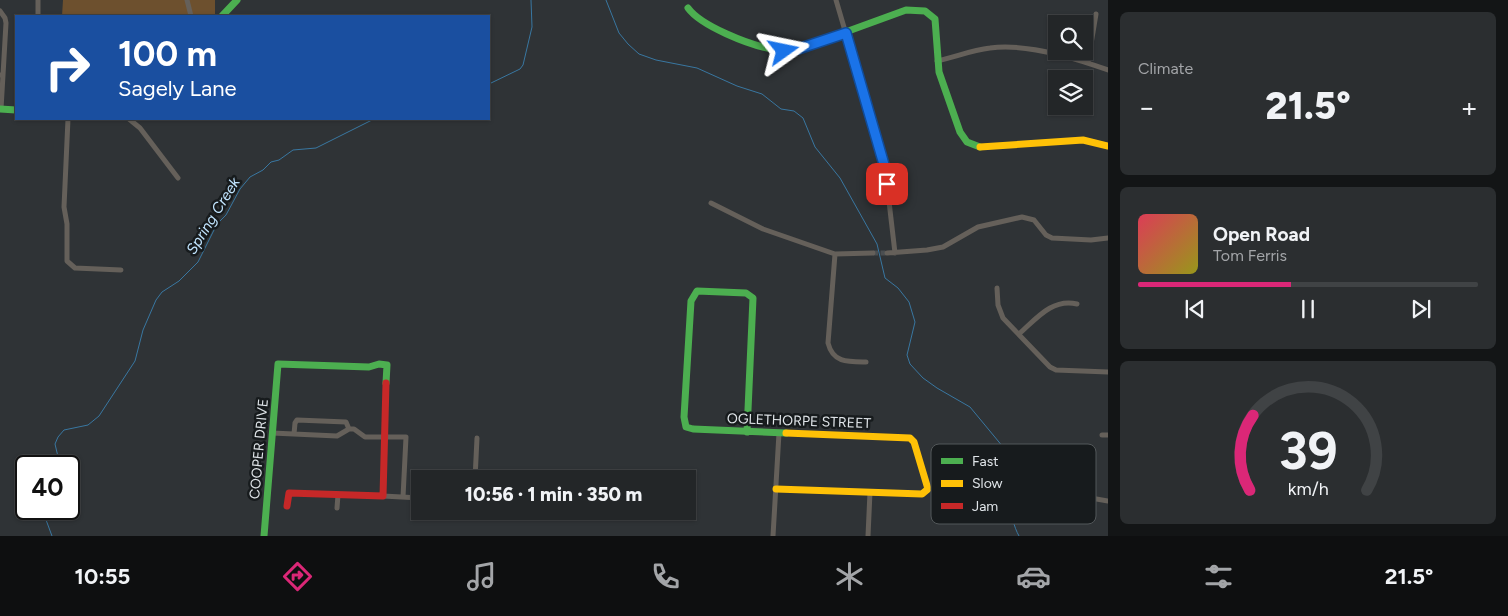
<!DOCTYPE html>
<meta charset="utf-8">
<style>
:root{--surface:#232628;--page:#2b2e30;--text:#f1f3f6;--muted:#a3a5a8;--line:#404345;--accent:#db2777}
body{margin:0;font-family:Figtree,sans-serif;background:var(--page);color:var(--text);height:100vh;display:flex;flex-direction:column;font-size:19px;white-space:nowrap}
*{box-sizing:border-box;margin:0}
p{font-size:16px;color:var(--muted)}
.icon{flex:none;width:28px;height:28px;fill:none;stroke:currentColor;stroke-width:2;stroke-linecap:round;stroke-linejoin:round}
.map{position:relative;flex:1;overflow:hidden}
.details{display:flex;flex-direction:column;gap:12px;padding:12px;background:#131516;width:400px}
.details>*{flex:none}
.hud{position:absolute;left:15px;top:15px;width:475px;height:105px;border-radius:0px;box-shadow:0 1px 4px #0004,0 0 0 1px var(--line);background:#1a4fa0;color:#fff;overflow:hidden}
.fabs{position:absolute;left:1048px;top:15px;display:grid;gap:10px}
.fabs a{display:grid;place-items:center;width:45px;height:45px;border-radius:0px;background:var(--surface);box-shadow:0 1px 4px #0004,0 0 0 1px var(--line);font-size:25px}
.speed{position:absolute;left:15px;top:455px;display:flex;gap:10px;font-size:25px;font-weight:700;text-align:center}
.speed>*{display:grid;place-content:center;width:65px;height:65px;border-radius:50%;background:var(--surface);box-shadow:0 1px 4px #0004,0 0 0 1px var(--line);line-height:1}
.speed .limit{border:2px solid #111;border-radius:8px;background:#fff;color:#111}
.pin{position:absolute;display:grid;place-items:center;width:42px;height:42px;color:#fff;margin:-21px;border-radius:10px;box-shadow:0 2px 8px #0006}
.me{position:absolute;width:55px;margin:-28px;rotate:78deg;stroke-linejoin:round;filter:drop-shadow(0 0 4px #0008)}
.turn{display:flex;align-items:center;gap:18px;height:105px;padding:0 20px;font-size:22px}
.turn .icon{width:65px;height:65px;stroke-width:2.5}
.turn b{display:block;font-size:35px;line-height:42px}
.big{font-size:38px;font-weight:800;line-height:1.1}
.details .card{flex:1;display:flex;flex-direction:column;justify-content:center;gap:8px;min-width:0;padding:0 18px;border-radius:8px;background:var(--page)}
.details .dial{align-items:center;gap:0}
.dial svg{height:130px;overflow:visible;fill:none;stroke:var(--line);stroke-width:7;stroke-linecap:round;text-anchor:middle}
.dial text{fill:var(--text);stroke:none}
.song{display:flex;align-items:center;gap:15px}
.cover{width:60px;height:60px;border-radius:8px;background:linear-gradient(135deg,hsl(350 70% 55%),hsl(60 70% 35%))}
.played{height:5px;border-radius:2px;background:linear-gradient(90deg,var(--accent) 45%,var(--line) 45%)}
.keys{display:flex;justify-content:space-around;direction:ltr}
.heat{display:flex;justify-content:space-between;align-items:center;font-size:28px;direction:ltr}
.trip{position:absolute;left:411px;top:470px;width:285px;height:50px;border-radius:0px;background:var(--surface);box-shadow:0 1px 4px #0004,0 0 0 1px var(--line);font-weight:800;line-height:50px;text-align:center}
.dock{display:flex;height:80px;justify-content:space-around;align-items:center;background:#0e0f10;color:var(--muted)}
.dock .icon{width:35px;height:35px}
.dock .current{color:var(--accent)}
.dock b{font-size:22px;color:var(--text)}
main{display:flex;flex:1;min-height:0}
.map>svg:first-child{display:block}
.green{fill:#6d502e}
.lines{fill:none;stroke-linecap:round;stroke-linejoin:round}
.stream{stroke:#3977a1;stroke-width:1}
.street-tunnel{stroke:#4a4e51;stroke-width:5;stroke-dasharray:5 2.5;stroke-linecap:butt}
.street{stroke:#65605a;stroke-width:5}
.fast{stroke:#4caf50;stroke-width:7}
.slow{stroke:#ffc107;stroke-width:7}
.jam{stroke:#c62828;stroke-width:7}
.route-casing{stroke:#114b97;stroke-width:12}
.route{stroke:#1a73e8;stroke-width:9}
.labels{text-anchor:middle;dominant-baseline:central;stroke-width:5;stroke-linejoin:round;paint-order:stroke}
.street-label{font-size:14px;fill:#e0e5e9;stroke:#171b1d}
.water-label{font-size:15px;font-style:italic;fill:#c1e4fe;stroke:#171b1d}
.key{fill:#171b1d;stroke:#53585a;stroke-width:1}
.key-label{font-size:14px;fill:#e0e5e9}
</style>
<main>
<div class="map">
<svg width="1108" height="536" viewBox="0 0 1108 536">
<rect width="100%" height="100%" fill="#2f3336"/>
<path class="green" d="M63,0H215V16H62Z"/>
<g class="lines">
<path class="stream" d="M606,0L619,33L628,44L639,54L656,60L697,68L737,86L762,94L781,109L794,111L803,118L815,147L840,178L877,244L885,278L898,288L909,302L915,322L907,355L910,364L923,378L937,388L970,407L1013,459C1007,480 1008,517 1019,536
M489,84L520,69L523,65L532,27L531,0
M448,119H455
M57,466L59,461L55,444L58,437L64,430L88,425L99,416L135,361L143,330L156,300L162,292L179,281L198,262L217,224L226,215L240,189L250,177L263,170L271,162L279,160L293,150L316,148L374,119
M42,509L52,536"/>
<path class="street-tunnel" d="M873,253H887"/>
<path class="street" d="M187,0L191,16
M836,0L885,167L895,253
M0,11L5,18L6,23L3,75H0
M38,16V0
M937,61C955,57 972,50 990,48C1026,43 1075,58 1108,70
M1088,62L1096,14
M1,109L3,75
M68,119L64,207L67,224V261L75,268L121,270
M129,119L140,128L178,178
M711,203L763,229L835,254L873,253
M887,253L927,250L943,247L978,227L1022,217L1034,220L1046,235L1052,238L1091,240L1108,238
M835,254L828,343C833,363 848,362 866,362
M997,288L998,305L1003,318L1050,367L1056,370L1108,372
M1019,334C1036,319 1052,298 1077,304
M272,433L337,436L349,429H354L365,437H406L403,497
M294,434L295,423L297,420L346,422L349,429
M1102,435H1108
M1043,473L1085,497L1108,501
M475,479L477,438
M383,496L420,498
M337,508L338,495
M773,536L779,433
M868,536L870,492"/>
<path class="fast" d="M688,8C701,26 749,45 772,49C781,50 790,50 799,49L906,10L925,11L935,19L939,72L960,132L967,142L980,147
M222,16L237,0
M0,109L16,110
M747,432L753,298L746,293L697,291L691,301L684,417L686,427L693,429L786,433
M264,536L278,364L369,367L379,364L387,365L386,383"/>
<path class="slow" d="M980,147L1083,140L1108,146
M776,489L922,494L928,489L914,442L910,438L786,433"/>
<path class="jam" d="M287,506L289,493L383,496L386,383"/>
</g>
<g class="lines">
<g class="route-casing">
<path id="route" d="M784,51L798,49L846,33L885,168L887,184"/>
</g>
<use href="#route" class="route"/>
</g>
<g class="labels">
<g class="street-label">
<text transform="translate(799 421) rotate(2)">OGLETHORPE STREET</text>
<text transform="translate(259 449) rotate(-85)">COOPER DRIVE</text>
</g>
<g class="water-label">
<text transform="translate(213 216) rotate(-58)">Spring Creek</text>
</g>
</g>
<rect x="931" y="444" width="165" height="80" rx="8" class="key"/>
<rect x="941" y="458" width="22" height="6" fill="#4caf50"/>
<rect x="941" y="480" width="22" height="7" fill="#ffc107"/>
<rect x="941" y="503" width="22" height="6" fill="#c62828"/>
<g class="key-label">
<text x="972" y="466">Fast</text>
<text x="972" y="488">Slow</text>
<text x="972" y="511">Jam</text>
</g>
</svg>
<div class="fabs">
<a><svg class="icon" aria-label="search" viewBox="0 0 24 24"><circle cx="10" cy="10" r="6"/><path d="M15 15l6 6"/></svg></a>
<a><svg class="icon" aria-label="layers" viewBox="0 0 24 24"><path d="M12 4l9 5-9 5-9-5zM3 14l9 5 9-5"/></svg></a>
</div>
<div class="speed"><div class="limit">40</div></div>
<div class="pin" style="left:887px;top:184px;background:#d93025"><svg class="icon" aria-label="arrive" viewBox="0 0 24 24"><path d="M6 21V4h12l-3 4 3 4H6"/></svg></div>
<svg class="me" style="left:784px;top:51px" viewBox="-20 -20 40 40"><path d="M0-17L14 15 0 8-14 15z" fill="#1a73e8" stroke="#fff" stroke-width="4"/></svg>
<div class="trip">10:56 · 1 min · 350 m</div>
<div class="hud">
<div class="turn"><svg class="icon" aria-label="right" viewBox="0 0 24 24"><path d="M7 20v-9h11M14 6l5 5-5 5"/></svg><div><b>100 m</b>Sagely Lane</div></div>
</div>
</div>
<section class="details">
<div class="card"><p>Climate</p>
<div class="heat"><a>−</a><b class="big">21.5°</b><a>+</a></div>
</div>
<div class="card">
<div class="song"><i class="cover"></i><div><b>Open Road</b><p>Tom Ferris</p></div></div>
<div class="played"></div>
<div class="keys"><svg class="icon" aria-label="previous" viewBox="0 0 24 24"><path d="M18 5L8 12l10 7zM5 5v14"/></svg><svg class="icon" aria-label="pause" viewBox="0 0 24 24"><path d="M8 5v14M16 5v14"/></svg><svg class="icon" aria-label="next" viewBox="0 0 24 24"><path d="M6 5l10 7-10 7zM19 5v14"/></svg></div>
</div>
<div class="card dial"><svg viewBox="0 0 100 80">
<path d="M14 69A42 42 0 1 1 86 69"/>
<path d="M14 69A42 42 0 0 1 16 23" stroke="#db2777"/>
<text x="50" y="56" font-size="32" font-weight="700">39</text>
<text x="50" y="72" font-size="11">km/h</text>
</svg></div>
</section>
</main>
<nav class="dock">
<b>10:55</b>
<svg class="icon current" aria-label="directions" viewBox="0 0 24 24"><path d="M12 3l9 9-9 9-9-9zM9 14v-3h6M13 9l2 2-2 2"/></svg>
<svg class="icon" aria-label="music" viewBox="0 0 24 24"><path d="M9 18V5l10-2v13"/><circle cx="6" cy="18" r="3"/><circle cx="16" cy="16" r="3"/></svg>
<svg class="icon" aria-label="phone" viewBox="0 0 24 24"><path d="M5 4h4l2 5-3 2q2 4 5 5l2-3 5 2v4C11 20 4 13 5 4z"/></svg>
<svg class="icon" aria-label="climate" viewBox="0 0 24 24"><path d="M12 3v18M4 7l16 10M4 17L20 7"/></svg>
<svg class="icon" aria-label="car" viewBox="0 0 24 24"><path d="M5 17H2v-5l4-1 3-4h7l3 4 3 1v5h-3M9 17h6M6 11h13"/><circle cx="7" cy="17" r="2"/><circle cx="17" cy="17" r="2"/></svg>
<svg class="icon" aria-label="filters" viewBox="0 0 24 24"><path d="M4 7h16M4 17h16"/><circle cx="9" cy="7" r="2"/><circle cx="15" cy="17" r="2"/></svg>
<b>21.5°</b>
</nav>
